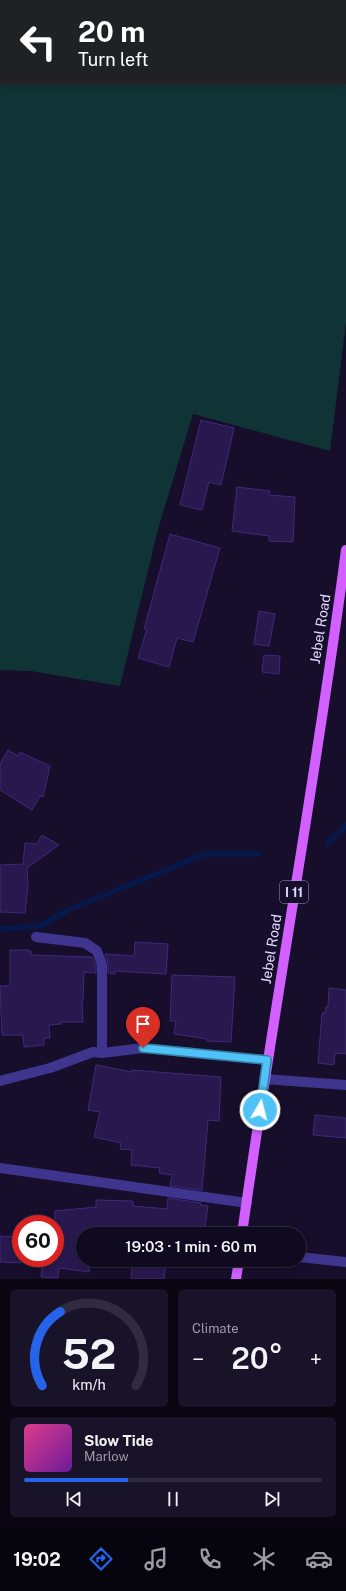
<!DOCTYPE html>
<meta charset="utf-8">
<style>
:root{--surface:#100a20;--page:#191329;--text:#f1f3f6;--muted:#9c9aa5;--line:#302b3e;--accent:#2563eb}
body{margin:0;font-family:"Public Sans",sans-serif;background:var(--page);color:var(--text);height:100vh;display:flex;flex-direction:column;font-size:15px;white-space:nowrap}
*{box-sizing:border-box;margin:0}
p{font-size:13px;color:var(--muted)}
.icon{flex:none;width:22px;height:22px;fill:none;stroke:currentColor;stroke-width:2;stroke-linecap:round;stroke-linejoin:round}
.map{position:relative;height:1279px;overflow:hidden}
.details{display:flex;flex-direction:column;gap:10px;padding:10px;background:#090612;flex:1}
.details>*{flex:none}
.guide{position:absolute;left:0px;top:0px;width:346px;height:84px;box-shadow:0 2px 6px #0003,0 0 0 1px var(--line);background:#202124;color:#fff;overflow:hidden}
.speed{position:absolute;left:12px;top:1215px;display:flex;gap:8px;font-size:20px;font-weight:700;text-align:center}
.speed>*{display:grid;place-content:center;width:52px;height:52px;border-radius:50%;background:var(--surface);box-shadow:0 2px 6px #0003,0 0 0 1px var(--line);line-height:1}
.speed .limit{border:6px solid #d22;background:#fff;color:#111}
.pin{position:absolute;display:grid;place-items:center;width:34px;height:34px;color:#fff;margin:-41px -17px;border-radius:50% 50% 50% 0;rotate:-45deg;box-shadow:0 0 4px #0007}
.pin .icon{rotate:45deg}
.me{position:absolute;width:44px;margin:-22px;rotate:8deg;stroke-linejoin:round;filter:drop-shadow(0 0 3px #0008)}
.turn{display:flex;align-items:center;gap:14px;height:84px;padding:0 12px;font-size:18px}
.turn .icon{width:52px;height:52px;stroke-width:2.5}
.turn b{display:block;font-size:28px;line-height:34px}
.big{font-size:30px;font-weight:600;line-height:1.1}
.details .card{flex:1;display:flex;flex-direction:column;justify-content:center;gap:6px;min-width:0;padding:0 14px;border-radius:6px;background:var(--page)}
.details .dial{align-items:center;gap:0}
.dial svg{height:104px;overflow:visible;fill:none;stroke:var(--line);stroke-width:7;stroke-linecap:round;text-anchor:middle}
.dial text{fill:var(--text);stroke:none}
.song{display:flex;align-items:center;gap:12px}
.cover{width:48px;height:48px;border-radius:6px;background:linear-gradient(135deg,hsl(330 70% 55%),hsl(280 70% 35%))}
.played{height:4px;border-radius:2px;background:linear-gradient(90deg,var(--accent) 35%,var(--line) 35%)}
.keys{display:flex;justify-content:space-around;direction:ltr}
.heat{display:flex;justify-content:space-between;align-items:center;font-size:22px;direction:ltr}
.details .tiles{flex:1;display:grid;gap:10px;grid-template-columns:1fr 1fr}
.card:last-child{grid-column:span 2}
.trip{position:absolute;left:76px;top:1227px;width:230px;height:40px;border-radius:20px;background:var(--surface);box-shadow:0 2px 6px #0003,0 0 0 1px var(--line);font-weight:600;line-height:40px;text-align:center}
.tabs{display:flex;height:64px;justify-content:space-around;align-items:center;background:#06040d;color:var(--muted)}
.tabs .icon{width:28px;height:28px}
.tabs .selected{color:var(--accent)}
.tabs b{font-size:18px;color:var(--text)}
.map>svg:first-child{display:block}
.green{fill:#103335;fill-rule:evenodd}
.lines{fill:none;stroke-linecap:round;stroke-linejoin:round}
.stream{stroke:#05194c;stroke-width:5.5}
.building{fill:#28184e;stroke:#40287c}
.minor{stroke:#40358e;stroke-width:10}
.major{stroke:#d25fff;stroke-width:10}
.route-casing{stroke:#337fa1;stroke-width:10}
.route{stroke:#4fc3f7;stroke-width:7}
.labels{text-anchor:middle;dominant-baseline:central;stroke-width:4;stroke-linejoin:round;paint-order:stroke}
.shield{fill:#160e2b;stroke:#a39bbf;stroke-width:1}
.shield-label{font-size:13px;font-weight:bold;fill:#e0d8ff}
.street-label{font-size:14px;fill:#e0d8ff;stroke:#160e2b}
</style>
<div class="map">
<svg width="346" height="1279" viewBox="0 0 346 1279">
<rect width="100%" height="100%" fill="#160e2b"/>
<path class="green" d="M0,0H346V322L330,451L193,414L158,529L120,686L31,671L0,670ZM1,1H345V83H1Z"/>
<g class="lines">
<path class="stream" d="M328,843L346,825
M0,929L40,926L68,910L205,854H259"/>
</g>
<path class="building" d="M201,420L234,428L221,485L209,482L202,510L180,505Z
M237,487L270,491L269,495L295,497L293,542L269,541V536L232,531Z
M170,534L220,548L193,642L177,638L169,667L138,658L147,629H144Z
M259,611L275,614L269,646L254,644Z
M264,655L280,656L279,674L262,672Z
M8,750L18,756L20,752L50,766L43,797L40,796L32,810L0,790V764Z
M42,835L59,845L27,868L28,885L25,913L0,912V865L23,864L25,843L37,844Z
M135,942L168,944L166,974L115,971V974L108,973V963L105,954L134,956Z
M10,950H28V951H31V955L92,957L96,966V973L84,972L83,1001H82L83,1022H61V1024L49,1025L50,1038H44V1045L24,1047L23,1035H2L0,986H10Z
M172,975L235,977L231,1042L207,1041V1039L174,1034L176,1021H170Z
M329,988L346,990V1054L335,1053L334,1065L318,1063L322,1013H325L326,1007H328Z
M96,1065L132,1072V1070L221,1077L219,1121L208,1120L202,1190L170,1186L172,1175L159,1173L160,1168L131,1165L132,1150L120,1149L121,1143L94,1137L100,1112L88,1110Z
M315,1115L346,1118V1138L313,1135Z
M168,1198L201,1203L200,1205L208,1206L204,1234H83V1260H103V1264H90L89,1272L59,1268L58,1278L41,1277L43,1258H55V1211L96,1207V1200L133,1201V1206L167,1209Z
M0,1236L21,1237V1263L0,1262Z
M133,1260H166L164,1279H131Z"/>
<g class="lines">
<path class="minor" d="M36,937L85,943L97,951L102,965V1053
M264,1079L346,1085
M0,1081L50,1068L93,1052L102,1053L143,1048L267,1060
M0,1168L247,1203
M299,1257L346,1262"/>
<path class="major" d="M242,1234C274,1005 316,779 346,550
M236,1279L239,1260"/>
</g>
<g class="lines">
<g class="route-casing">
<path id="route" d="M143,1048L267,1060L260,1110"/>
</g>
<use href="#route" class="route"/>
</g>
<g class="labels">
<rect class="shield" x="280" y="881" width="28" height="22" rx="3"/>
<g class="shield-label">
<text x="294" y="892">I 11</text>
</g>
<g class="street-label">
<text transform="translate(320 629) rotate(-81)">Jebel Road</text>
<text transform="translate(271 949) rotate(-81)">Jebel Road</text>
</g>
</g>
</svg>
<div class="speed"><div class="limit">60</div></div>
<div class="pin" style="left:143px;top:1048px;background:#d93025"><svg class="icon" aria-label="arrive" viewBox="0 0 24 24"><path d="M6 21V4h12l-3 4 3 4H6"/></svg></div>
<svg class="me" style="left:260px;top:1110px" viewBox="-20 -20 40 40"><circle r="17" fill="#4fc3f7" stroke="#fff" stroke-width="3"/><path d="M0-11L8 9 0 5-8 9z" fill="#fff"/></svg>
<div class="trip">19:03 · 1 min · 60 m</div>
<div class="guide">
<div class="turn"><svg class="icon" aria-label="left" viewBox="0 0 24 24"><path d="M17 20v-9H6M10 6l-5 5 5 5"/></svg><div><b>20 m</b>Turn left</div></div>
</div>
</div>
<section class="details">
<div class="tiles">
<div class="card dial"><svg viewBox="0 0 100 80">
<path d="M14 69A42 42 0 1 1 86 69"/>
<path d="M14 69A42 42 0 0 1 28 12" stroke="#2563eb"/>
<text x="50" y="56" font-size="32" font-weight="700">52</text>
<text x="50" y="72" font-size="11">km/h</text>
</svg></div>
<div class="card"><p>Climate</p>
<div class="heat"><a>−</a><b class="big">20°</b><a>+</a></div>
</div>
<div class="card">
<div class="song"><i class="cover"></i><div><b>Slow Tide</b><p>Marlow</p></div></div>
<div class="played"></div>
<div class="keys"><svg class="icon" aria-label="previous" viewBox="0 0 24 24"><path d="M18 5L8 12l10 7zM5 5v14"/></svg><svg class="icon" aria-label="pause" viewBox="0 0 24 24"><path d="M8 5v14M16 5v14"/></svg><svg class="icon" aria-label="next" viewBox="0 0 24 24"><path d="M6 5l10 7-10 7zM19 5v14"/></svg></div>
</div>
</div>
</section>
<nav class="tabs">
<b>19:02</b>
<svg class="icon selected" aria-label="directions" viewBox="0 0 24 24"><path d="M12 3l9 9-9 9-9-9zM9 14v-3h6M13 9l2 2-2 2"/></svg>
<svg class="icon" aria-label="music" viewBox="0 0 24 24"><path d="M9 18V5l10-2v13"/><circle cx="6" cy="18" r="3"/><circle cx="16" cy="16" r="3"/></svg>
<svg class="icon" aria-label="phone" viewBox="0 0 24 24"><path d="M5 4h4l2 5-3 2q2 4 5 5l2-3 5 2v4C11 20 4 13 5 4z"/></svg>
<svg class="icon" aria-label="climate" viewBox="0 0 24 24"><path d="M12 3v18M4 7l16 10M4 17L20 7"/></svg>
<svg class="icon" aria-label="car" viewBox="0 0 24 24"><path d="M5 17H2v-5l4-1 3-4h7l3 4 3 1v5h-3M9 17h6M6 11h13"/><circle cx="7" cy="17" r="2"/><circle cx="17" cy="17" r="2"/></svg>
</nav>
